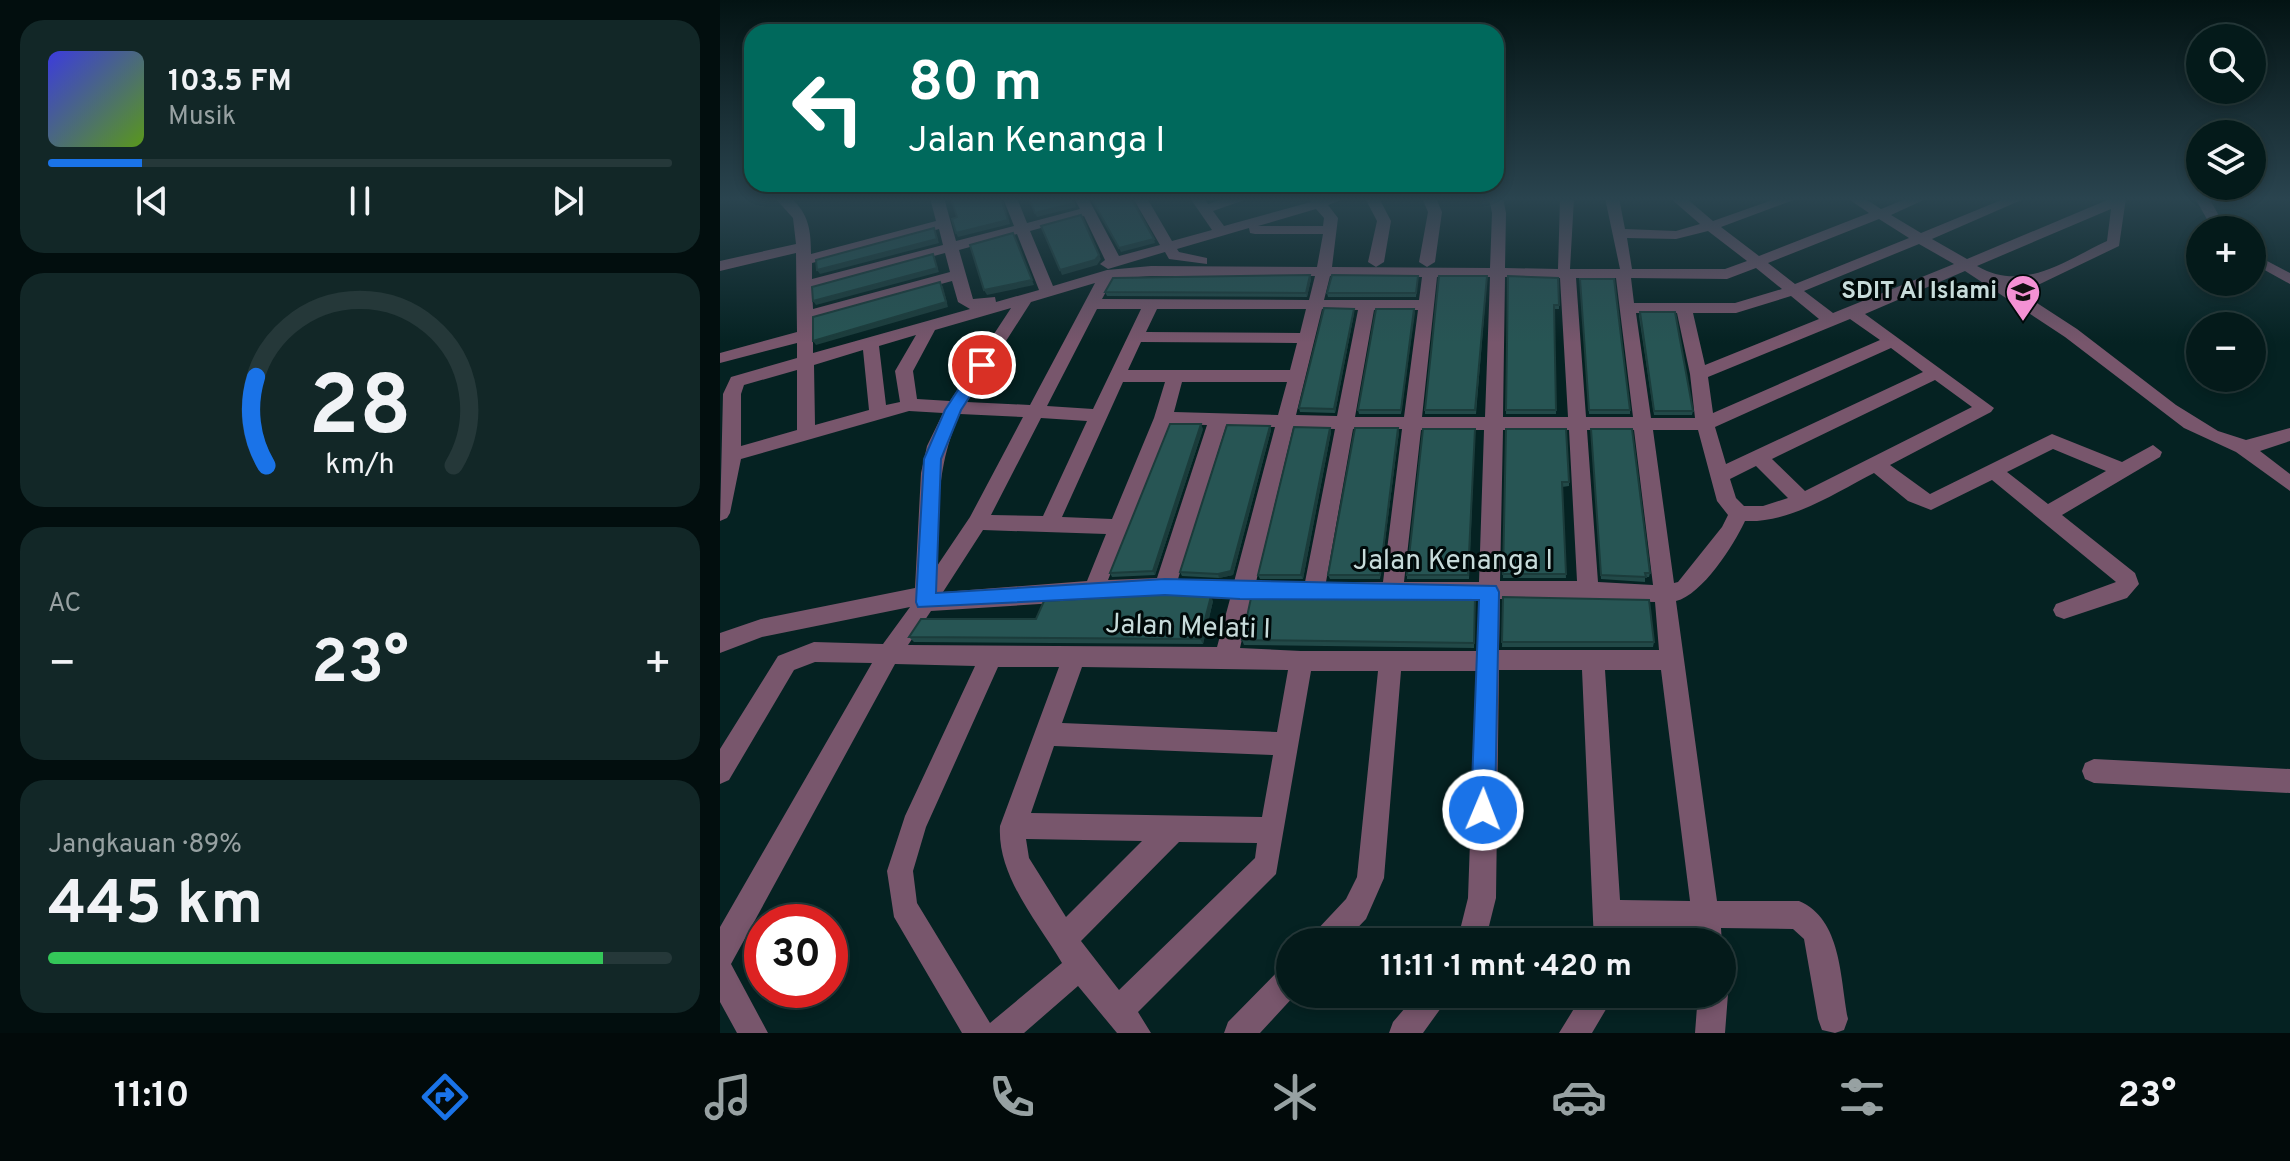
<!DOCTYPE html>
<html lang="id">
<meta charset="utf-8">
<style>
:root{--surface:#041a1a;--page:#122727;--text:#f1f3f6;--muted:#97a1a2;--line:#253839;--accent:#1a73e8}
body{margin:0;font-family:Overpass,sans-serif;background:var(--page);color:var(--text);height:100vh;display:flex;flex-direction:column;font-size:30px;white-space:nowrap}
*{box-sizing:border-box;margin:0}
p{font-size:26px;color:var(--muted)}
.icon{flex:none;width:44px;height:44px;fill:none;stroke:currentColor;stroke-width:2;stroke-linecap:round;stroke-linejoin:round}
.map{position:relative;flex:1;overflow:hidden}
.side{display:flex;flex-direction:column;gap:20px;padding:20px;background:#020e0e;width:720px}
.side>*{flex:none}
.guide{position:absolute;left:24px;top:24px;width:760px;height:168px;border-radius:24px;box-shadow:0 4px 12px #0003,0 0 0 2px var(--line);background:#00695c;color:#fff;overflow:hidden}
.fabs{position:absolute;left:1466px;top:24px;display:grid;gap:16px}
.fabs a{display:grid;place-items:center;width:80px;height:80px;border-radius:50%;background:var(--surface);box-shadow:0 4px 12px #0003,0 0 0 2px var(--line);font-size:40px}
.speed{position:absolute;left:24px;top:904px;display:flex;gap:16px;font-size:40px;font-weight:700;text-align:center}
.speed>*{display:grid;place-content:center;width:104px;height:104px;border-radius:50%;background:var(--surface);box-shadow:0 4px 12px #0003,0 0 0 2px var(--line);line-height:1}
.speed .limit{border:12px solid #d22;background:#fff;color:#111}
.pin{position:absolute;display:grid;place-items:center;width:68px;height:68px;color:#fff;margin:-34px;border:4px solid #fff;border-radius:50%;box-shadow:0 2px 8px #0007}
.me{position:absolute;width:88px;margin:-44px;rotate:1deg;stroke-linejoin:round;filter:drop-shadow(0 0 6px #0008)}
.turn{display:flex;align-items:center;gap:28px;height:168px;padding:0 32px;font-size:36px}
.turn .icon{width:104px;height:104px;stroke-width:2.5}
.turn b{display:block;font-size:56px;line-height:68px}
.big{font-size:60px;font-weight:700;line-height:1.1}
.side .card{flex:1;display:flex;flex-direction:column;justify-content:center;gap:12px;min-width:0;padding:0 28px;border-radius:24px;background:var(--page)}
.side .dial{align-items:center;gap:0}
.dial svg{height:208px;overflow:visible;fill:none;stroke:var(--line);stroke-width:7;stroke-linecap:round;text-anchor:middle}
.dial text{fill:var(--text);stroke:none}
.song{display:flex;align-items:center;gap:24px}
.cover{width:96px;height:96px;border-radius:12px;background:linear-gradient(135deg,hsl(240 70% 55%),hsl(90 70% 35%))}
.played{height:8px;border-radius:4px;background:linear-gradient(90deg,var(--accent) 15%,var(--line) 15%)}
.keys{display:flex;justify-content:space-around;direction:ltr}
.heat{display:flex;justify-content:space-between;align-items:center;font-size:44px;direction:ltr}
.charge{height:12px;border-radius:6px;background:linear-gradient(90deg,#34c759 89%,var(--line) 0)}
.trip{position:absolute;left:556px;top:928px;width:460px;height:80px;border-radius:40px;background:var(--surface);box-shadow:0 4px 12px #0003,0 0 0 2px var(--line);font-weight:700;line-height:80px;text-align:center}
.menu{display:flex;height:128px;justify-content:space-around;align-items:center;background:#020a0a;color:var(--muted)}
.menu .icon{width:56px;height:56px}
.menu .active{color:var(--accent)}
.menu b{font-size:36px;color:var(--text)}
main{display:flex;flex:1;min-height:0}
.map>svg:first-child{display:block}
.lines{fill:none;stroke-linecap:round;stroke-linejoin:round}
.minor{fill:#78566c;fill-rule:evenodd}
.wall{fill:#224948}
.shaded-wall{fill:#1b3c3b}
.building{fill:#275554;stroke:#1b3c3b;stroke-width:2}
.route{fill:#1a73e8;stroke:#114b97;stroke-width:2}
.labels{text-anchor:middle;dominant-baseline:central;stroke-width:6;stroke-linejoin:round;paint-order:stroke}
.far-poi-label{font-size:24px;font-weight:bold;fill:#c7dbda;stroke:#000a0a;text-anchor:end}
.street-label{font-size:28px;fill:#c7dbda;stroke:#000a0a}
</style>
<main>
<section class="side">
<div class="card">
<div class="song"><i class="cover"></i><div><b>103.5 FM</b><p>Musik</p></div></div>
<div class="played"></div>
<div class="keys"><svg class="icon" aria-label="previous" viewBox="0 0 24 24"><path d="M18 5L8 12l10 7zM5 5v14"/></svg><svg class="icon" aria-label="pause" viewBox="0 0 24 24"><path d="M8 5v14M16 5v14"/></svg><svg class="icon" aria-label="next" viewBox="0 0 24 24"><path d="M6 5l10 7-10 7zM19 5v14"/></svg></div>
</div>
<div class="card dial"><svg viewBox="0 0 100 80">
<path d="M14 69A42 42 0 1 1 86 69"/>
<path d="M14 69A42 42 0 0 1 10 35" stroke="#1a73e8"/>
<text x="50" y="56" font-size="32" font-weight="700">28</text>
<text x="50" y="72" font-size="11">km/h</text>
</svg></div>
<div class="card"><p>AC</p>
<div class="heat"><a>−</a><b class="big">23°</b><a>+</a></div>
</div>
<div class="card"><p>Jangkauan · 89%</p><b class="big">445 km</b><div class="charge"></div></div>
</section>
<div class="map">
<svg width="1570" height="1033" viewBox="0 0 1570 1033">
<rect width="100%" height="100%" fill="#052222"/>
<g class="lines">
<path class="minor" d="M55,198H71C89,214 91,231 91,254L216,221L210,198H224L236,241L294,226L283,198H297L307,223L360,209L354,198H368L399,256L440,245L413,198H427L452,241L492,230L470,198H484L488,204L507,198H530L493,211L504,226L591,202L588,198H626L608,205L618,218L612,267L770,268L772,213L769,198H783L786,213L785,268L838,269L840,198H854L850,269H900L885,198H899L905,229L956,231L980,224L950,198H966L993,221L1058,198H1079L1001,227L1039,256L1149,213L1127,198H1144L1161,209L1188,198H1208L1171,215L1201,233L1286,198H1306L1212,239L1247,259L1392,198H1406L1399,246L1320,284L1291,286L1357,329L1456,405L1498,431L1526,440L1570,428V441L1540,451L1570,474V491L1516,452L1464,428L1345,337L1245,271L1145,314L1274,408L1271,412L1170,465L1210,494L1332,434L1402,462L1433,445L1442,452L1440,457L1342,515L1415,573L1419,584L1407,598L1344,619L1336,616L1333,610L1336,604L1396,582L1272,480L1211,510L1188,501L1154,473C1115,493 1071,523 1025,521C1014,545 982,595 956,601L997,901H1079C1122,919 1120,979 1128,1019L1124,1030L1115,1033L1102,1030L1098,1019L1084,939L1073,929L1001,928L1002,945V942H975L973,928H901L902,942H874L862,670H779L776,898L765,942H737L748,898L756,671H681L664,878L646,919L624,942H591L595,932L626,899L637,877L658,671H591L556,874L418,1012L431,1033H397L358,986L304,1033H242L174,917L167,871L185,816L255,666L175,664L11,964L48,1033H17L0,1002V927L152,663L95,662L74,670L9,780L0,784V749L58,656L94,642L163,644L190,607L42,637L0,653V633L41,619L195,588L201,473L207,446L223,413L189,411L21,459L10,513L7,518L0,521L3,394L11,377L77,358V343L0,363V353L77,332L76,253L0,271V261L76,244L73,218ZM596,209L604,218L603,226H538ZM1391,209L1387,241C1344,261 1303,293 1257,266ZM364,216L385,260L380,264L388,269L445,252L449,259L487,264V258L459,252L457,249L529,228L530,233L535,234H603L597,267L431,266L387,270L333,286L310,231ZM1159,219L1189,238L1075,284L1048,263ZM219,229L223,245L92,279V263ZM988,231L1027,261L1005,269H912L907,238L956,239ZM297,234L319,290L276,302L275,297L253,299L239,250ZM1199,244L1234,264L1113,313L1084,291ZM225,253L230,272L93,309L92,289ZM1036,268L1062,289L1015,303H914L911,278L1007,279ZM431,276H595L589,300L382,299L393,279ZM610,276L702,277L699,300H604ZM717,277H770L765,417H702ZM785,277L840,278L848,417H783ZM856,278H896L913,417H866ZM232,281L238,302L250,309L93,353V319ZM375,283L310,405L247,402L311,302ZM1071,296L1099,319L985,365L973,313H1016ZM291,308L230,401L197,399L193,371L215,330ZM377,309H421L373,409L327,406ZM437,309H586L580,333L426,332ZM602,309L638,310L617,416L576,415ZM654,310H698L684,417H635ZM916,313H957L970,374L975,418H931ZM1130,319L1160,340L993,413L988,377ZM196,335L175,371L180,402L166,405L159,346ZM421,342L577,343L570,370H408ZM1171,348L1203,372L1006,464L995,427ZM143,350L149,410L95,425L94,365ZM77,370V430L21,446V394L24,385ZM1215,380L1252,407L1085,491L1052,459ZM403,382H445L434,418L392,519L342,517ZM462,382H567L558,415L454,412ZM240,414L303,417L250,517L217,566C219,509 216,466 240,414ZM321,418L367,421L323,516L271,515ZM450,424L487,425L437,578L388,580ZM506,426L555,427L514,582L458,579ZM573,428L615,429L585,582H536ZM633,429H682L663,582H606ZM701,430H764L759,582H684ZM783,430H849L857,581H780ZM867,430H914L933,585L878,582ZM933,430H978L997,501L1008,515L1002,527L958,582L954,583ZM1333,449L1386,471L1328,504L1287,472ZM1036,466L1068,498L1043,506H1024L1016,498L1010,479ZM263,530L386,534L367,581L223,592ZM445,596L510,599L497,647L188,645L211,611ZM759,599L757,651H581L520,648L531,600ZM780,599L935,602L939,650H779ZM278,667H339L280,826C277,876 317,921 342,963L270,1023L197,903L193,871L206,827ZM362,667L568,670L557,732L342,723ZM885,670H941L970,901L900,900ZM334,746L553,755L542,817L311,813ZM306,839L422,841L346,917L309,858ZM459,842L537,843L535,858L399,990L361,941Z
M645,198H659L671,221L664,262L656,267L648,262L657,221Z
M702,198H716L722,212L715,262L707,267L699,262L708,212Z
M1475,198H1489L1507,230H1493Z
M1532,253L1570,273V284L1532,263Z
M1374,759L1570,769V793L1374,783L1365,779L1362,771L1365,763Z
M570,964V994H576L540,1033H504L508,1022L560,969Z
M1002,983L1008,994L1005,1033H975L978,994H1002Z
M697,994H731L703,1033H669L673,1022Z
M863,994H895L872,1033H839Z"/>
</g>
<path class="wall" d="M698,276L696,297H608L607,293Z
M788,276L839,305V309H834L836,414H786Z
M591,279L587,297L387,296L385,292Z
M860,279L910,410V414H869Z
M767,280L756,414H705V410Z
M634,309V313L615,413L580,412L579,408Z
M694,309L681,414H639L638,410Z
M920,312L973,411L972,415H934L919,316Z
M550,426L551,430L513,575L499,578L462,576L460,572Z
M610,428L611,432L583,579H540L538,575Z
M483,429L435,575L392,577L390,573Z
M755,429L749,579H687V575Z
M786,429L849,482V486L842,487L846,578H783Z
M871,429L930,573L929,577H925V582L881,579Z
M679,432L660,579H610L608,575Z
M755,597L754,648L524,645L522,640Z
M783,597L934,642L933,647H782Z
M493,601L483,644L194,642L189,637L316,619Z"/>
<path class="shaded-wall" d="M282,198L290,224L238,237L236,233Z
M353,198L356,207L317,217L315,213Z
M214,228L219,243L100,274L97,270Z
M293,233L314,285L267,295L264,290Z
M434,239L435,243L401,252L399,248Z
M213,254L219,272L96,305L93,301Z
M379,255L381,259L377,265L342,275L340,270Z
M590,275L591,279L587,297L586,293Z
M220,282L223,287L228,307L96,345L93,341Z
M634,309V313L615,413L614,409Z
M694,309L695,313L681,414V410Z
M481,424L483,429L435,575L433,571Z
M550,426L551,430L513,575L499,578L498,574Z
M610,428L611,432L583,579L581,575Z
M678,428L679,432L660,579V575Z
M491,596L493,601L483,644L480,639Z"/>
<path class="building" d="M231,198H281L288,220L236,233L232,219L237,217Z
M309,198H352L354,203L315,213Z
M371,198H411L434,239L399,248Z
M361,215L379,255L375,260L340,270L321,226Z
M214,228L217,239L97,270L96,260Z
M293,233L312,280L264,290L250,245Z
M213,254L217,268L93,301L92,287Z
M590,275L586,293L385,292L393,278Z
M612,275L698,276L696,293H607Z
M719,276H767L755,410H705Z
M788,276L838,278L839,305H834L836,410H786Z
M860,279H894L910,410H869Z
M220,282L226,302L93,341V317Z
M604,308L634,309L614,409L579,408Z
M656,309H694L681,410H638Z
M920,312H955L973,411H934Z
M450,424H481L433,571L390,573Z
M507,425L550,426L511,571L498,574L460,572Z
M574,427L610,428L581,575H538Z
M635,428H678L660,575H608Z
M703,429H755L748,575H687Z
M786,429H846L849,482H842L846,574H783Z
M871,429H912L930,573H925L926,577L881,575Z
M442,594L491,596L480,639L189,637L201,619H316L324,601Z
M755,597L754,643L522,640L531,598Z
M783,597L929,600L934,642H782Z"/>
<linearGradient id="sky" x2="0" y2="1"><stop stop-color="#031313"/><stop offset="0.58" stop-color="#2a444f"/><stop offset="1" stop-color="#2a444f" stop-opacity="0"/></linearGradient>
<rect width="1570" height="343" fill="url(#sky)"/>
<path class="route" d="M262,360L270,365L241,410L221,459L216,593L445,579L776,586L779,592L775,810L771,818L763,821L755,818L751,810L759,600L520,599L445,595L198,607L196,602L204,459L225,410L257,361Z"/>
<defs>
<g id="school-pin" transform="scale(1.8)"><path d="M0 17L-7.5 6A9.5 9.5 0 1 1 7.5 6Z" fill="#f491d4" stroke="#000a0a"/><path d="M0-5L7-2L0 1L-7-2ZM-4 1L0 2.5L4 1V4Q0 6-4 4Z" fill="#111"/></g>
</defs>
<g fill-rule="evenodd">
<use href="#school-pin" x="1303" y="292"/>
</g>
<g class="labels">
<g class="far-poi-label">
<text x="1277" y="292">SDIT Al Islami</text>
</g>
<g class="street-label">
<text x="733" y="562">Jalan Kenanga I</text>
<text transform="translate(468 628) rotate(2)">Jalan Melati I</text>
</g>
</g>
</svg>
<div class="fabs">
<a><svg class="icon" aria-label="search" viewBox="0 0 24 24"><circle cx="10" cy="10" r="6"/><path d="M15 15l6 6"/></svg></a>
<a><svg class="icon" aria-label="layers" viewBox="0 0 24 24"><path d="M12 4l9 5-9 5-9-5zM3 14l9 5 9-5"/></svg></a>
<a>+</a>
<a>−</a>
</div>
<div class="speed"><div class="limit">30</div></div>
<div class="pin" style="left:262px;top:365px;background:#d93025"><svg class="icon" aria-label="arrive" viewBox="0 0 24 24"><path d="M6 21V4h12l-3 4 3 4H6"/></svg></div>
<svg class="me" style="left:763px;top:810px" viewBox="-20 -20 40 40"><circle r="17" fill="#1a73e8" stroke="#fff" stroke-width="3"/><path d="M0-11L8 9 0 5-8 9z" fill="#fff"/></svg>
<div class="trip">11:11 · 1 mnt · 420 m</div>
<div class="guide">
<div class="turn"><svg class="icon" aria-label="left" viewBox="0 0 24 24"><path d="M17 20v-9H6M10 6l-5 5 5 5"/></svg><div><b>80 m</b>Jalan Kenanga I</div></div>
</div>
</div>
</main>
<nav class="menu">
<b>11:10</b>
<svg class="icon active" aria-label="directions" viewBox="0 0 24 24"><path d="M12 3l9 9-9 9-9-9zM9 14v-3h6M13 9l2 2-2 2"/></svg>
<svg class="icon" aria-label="music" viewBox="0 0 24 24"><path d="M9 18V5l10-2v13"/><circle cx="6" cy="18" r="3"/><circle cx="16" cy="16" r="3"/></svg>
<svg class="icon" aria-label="phone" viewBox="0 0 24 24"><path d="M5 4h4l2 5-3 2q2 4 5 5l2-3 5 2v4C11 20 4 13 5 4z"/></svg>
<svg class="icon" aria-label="climate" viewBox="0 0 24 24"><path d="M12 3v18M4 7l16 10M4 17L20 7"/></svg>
<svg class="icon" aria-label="car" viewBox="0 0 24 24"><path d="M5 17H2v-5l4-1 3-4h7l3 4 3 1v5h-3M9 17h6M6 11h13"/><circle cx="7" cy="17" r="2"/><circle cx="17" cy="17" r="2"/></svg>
<svg class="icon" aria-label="filters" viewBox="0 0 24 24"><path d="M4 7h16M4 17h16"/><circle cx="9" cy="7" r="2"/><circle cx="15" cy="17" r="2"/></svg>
<b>23°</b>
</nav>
